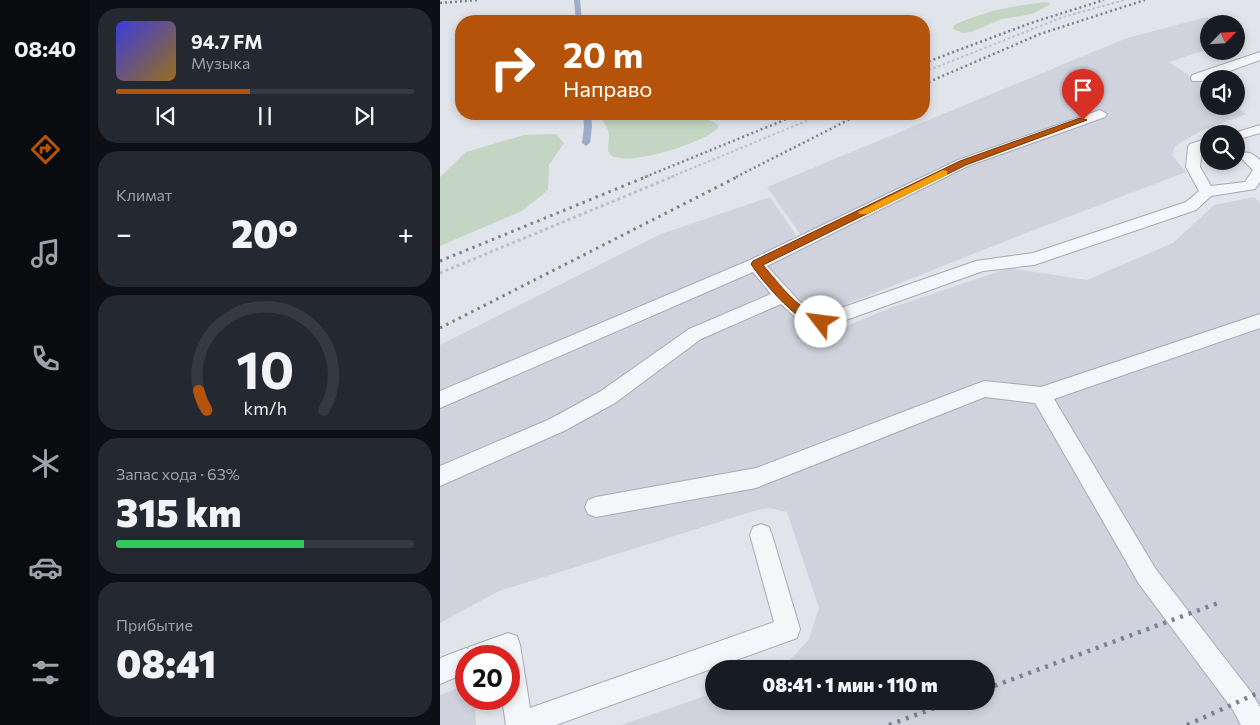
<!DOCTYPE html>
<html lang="ru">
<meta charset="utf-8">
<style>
:root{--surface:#171b24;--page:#242831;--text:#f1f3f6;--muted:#9ea1a6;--line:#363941;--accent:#b45309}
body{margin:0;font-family:Commissioner,sans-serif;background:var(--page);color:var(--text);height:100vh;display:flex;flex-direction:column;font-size:19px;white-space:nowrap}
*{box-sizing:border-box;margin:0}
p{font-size:16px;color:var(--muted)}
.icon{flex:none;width:28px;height:28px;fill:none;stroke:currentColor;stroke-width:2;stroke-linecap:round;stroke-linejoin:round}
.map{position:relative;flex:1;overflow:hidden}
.details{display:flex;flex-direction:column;gap:8px;padding:8px;background:#0d0f14;width:350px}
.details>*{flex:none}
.guide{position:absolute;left:15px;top:15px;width:475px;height:105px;border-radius:20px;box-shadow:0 2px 8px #0003;background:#b45309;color:#fff;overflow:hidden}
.needle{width:32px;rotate:65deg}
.controls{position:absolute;left:760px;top:15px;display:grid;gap:10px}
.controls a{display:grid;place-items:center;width:45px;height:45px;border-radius:50%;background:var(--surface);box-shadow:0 2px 8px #0003;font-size:25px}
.speed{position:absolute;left:15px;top:645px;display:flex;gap:10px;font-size:25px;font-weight:700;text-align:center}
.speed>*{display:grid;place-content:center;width:65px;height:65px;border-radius:50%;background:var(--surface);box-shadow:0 2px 8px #0003;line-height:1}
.speed .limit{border:8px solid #d22;background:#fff;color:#111}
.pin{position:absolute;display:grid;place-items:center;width:42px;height:42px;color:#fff;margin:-51px -21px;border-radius:50% 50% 50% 0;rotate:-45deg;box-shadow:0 0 5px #0007}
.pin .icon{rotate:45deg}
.me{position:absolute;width:55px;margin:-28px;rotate:300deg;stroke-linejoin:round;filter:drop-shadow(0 0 4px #0008)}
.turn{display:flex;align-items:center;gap:18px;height:105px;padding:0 25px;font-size:22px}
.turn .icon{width:65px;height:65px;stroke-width:2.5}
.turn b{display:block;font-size:35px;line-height:42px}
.big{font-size:38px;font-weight:800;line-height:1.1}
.details .card{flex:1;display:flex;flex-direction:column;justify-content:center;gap:8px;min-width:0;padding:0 18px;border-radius:20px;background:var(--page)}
.details .dial{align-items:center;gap:0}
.dial svg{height:130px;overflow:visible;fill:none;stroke:var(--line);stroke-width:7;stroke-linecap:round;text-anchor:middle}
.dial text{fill:var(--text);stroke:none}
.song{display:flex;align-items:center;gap:15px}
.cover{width:60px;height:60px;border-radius:8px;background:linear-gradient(135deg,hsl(240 70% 55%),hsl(40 70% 35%))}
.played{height:5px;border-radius:2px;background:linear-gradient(90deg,var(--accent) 45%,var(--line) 45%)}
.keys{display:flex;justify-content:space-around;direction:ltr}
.heat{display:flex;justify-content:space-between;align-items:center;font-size:28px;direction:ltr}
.charge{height:8px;border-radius:4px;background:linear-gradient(90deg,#34c759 63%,var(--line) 0)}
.trip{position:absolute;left:265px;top:660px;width:290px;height:50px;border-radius:25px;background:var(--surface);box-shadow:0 2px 8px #0003;font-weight:800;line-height:50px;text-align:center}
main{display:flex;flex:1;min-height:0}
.tab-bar{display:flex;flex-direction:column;width:90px;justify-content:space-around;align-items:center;background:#090b0e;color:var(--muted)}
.tab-bar .icon{width:35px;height:35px}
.tab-bar .current{color:var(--accent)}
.tab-bar b{font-size:22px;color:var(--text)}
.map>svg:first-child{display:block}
.built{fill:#d0d3dd}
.green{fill:#c5d5c3}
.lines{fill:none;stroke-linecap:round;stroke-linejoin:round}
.stream{fill:#9cadcc;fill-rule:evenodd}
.lane-casing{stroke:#a7aab5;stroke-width:2}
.path-far1{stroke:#bcbfc6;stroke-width:2;stroke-dasharray:2.5 2.5;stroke-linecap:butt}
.path{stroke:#bcbfc6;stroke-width:3;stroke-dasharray:3 3;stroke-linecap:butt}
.lane{fill:#f5f6f9;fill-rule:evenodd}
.rail-far2{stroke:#7b8195;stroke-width:2.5;stroke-dasharray:2 3;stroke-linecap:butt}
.rail-far1{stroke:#7b8195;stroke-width:3;stroke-dasharray:2.5 4.5;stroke-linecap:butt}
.rail{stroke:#7b8195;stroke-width:4.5;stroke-dasharray:3 6;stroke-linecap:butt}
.route{fill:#b45309;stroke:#753606}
.slow{fill:#f59e0b}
</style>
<main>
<nav class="tab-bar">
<b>08:40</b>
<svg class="icon current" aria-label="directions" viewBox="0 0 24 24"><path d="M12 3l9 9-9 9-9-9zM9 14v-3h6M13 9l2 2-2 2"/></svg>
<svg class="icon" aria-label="music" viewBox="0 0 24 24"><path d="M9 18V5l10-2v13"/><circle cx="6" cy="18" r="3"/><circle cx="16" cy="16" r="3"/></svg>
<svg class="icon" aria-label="phone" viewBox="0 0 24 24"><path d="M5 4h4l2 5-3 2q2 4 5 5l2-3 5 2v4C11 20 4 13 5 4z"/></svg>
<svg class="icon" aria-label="climate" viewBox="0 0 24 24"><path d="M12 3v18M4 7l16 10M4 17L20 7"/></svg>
<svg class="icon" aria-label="car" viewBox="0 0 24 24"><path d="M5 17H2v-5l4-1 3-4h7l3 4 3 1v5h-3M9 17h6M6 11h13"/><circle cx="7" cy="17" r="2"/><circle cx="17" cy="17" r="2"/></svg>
<svg class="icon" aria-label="filters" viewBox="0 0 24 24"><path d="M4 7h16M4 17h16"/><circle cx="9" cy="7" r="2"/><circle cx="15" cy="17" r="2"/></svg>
</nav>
<section class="details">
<div class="card">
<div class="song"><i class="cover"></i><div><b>94.7 FM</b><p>Музыка</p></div></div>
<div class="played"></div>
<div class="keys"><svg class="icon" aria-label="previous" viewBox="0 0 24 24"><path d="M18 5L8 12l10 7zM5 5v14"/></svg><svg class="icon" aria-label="pause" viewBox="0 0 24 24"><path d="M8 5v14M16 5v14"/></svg><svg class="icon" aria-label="next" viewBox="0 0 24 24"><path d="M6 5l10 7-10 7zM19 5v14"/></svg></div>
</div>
<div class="card"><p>Климат</p>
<div class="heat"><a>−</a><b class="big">20°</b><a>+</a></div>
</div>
<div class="card dial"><svg viewBox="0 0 100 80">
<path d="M14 69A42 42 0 1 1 86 69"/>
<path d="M14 69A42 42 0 0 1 9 57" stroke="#b45309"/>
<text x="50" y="56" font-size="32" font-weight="700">10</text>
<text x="50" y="72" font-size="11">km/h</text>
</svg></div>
<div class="card"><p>Запас хода · 63%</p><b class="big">315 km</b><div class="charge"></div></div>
<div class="card"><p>Прибытие</p><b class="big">08:41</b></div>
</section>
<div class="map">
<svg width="820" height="725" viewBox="0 0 820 725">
<rect width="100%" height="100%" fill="#e2e4eb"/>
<path class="built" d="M767,17L779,24H769V49L729,62L769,89V106H795L806,114L761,131L735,146L732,155L746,172L586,233L382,314L393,332L442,311L569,268L647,280L733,243L774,205L814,197L820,203V725H181L274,693V701H546V669H335L350,660L369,639L379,608L347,512L330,508L317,510L59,591L0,623V345L221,234L330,197L356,235L351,238L361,235L327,187L687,38Z
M26,685V699H35L36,725H0V695Z"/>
<path class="green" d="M606,2L611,4L592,14L562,19L531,32L523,33L513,29L514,25C547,10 571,6 606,2Z
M158,114H219L229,117H257L272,121L278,125V128C264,143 191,166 172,156C165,152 169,143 169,138C169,127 163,123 158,114Z
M116,134L124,143L109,165L108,190L82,211L0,246V177L26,152L84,135Z"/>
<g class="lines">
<path class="stream" d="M134,0H140L142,21H136Z
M143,114H151L152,127L150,143L146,146L142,143L144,127Z"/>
<g class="lane-casing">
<path id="lane" d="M820,52V60L762,81H752L751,78L752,75Z
M660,110L667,114L665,117L528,166L327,266L359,301L381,315L536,261L593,253L746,202L759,191L746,167L748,147L750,144L769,138V147L762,149L760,167L771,186L805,182L813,170L799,156L801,153C810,151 814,155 820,160V182L815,189L771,196L756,210L594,265L543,271L381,329L356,318L341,304L261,339L175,403L124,431L0,486V466L110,419L161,391L249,329L331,294L313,272L0,408V391L310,260L518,160Z
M820,125V133L796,140V134H791Z
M820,314V328L614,399L715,568L811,692L820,707V725H801L793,710L699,584L595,403L545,397L316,488L156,517L148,514L145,507L148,500L156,497L316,468L544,381L601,387Z
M321,524L329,527L332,535L360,629L357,638L116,725H66L62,699H69V656H26V673L0,684V658L26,648L28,649L29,647L68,633L77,636L80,645L90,708L334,622L310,535L313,527Z"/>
</g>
<path class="path-far1" d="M484,72L623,17L684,0
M231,177L383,114"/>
<path class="path" d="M0,273L234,176"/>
<use href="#lane" class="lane"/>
<path class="rail-far2" d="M0,3L39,0
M484,63L591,23L664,0
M484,84L600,34L705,0
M205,177L359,114
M296,177L420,114"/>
<path class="rail-far1" d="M0,261L208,176
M0,328L299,176"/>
<path class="rail" d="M546,689L778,603
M449,725L513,701
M747,725L820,692"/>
</g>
<path class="route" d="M640,118L647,120L526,165L323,265C340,285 359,311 385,319L386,322L385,326C364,332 321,280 311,264L313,261L520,161Z"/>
<path class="slow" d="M503,170L507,171V175L427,214H420L418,212Z"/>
</svg>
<div class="controls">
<a><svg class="needle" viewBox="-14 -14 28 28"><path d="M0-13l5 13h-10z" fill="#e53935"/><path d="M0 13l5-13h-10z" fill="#9ea1a6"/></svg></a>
<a><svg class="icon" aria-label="sound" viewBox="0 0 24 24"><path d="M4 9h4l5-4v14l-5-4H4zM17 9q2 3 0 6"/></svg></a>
<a><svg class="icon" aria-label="search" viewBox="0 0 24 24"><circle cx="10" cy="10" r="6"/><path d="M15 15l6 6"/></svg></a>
</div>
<div class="speed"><div class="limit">20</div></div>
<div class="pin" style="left:643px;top:120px;background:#d93025"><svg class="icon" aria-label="arrive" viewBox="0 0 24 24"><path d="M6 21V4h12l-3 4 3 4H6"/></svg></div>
<svg class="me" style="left:381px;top:322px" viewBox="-20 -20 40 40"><circle r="19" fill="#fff"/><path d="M0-13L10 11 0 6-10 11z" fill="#b45309"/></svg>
<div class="trip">08:41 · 1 мин · 110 m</div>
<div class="guide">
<div class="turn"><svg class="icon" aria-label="right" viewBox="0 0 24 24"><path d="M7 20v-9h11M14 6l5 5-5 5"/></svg><div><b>20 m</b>Направо</div></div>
</div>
</div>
</main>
